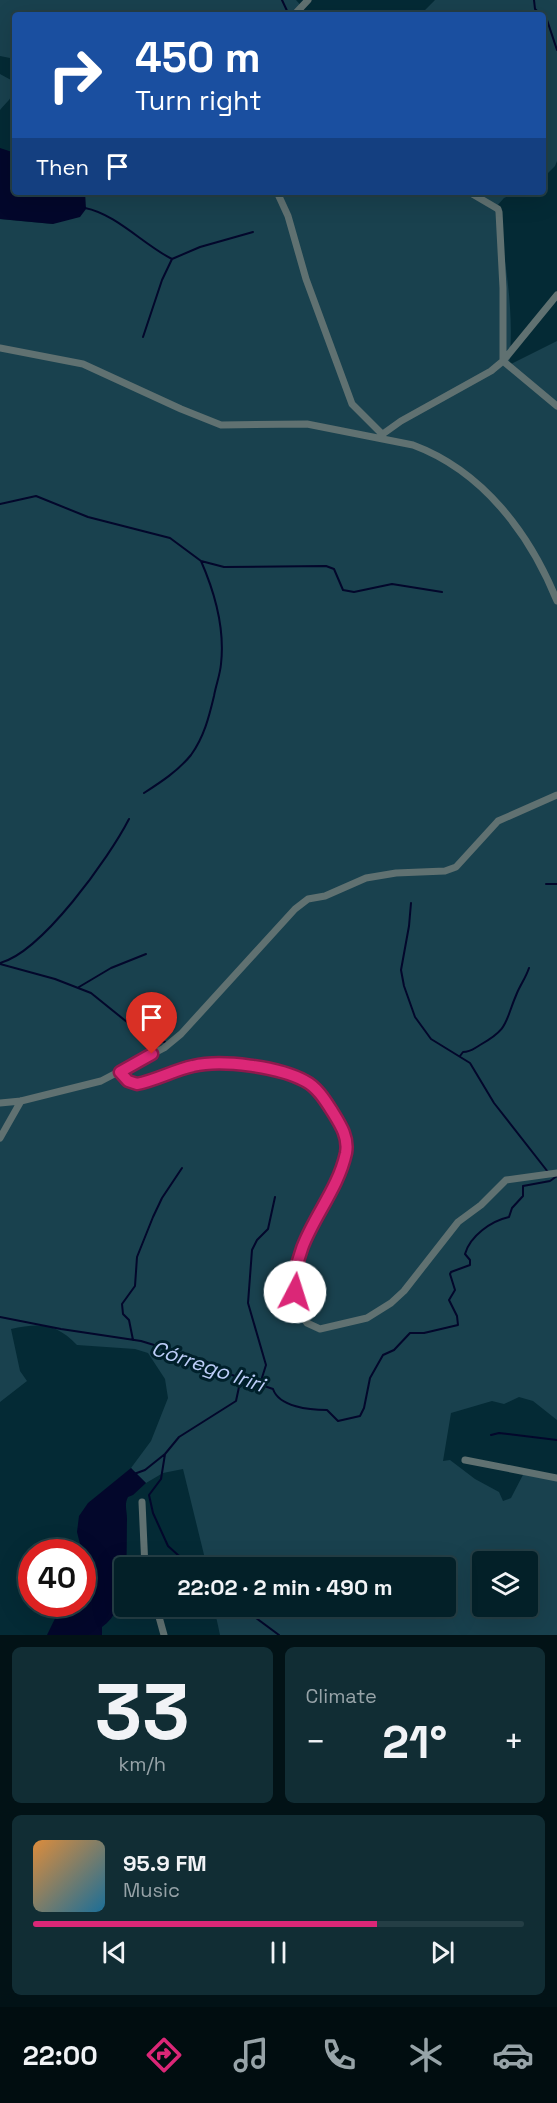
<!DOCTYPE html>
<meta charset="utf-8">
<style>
:root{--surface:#032028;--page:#112d34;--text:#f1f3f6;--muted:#97a3a8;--line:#243e45;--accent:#db2777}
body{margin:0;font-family:"Space Grotesk",sans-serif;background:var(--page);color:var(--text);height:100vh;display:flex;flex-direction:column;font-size:22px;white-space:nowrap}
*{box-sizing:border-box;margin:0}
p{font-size:20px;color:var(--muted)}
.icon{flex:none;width:33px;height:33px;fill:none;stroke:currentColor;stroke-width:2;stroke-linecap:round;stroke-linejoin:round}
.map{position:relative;height:1635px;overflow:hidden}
.details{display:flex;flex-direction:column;gap:12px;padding:12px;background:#021216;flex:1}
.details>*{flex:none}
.guide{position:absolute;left:12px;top:12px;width:534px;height:183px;border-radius:6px;box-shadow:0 6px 24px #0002,0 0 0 2px var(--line);background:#1a4fa0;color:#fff;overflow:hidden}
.buttons{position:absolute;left:472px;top:1551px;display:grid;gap:12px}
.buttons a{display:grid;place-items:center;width:66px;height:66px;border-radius:6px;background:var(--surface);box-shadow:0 6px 24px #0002,0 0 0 2px var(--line);font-size:30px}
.speed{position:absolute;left:18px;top:1539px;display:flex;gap:12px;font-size:30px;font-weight:700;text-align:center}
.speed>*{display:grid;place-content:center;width:78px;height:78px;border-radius:50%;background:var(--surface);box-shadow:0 6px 24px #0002,0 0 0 2px var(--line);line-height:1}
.speed .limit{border:9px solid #d22;background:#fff;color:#111}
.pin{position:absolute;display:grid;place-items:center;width:51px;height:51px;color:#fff;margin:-62px -26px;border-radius:50% 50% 50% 0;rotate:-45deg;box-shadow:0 0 6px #0007}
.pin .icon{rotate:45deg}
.me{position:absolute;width:66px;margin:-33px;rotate:5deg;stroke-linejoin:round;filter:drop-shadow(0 0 4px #0008)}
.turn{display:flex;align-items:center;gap:21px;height:126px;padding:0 24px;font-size:27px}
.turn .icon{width:78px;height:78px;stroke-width:2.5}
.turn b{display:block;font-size:42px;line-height:51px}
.then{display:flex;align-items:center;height:57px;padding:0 24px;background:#0003;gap:12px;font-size:22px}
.big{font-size:45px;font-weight:800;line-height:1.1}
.details .widget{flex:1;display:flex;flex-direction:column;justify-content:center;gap:9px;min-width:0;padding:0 21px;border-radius:9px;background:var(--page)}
.details .dial{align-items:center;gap:0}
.dial b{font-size:78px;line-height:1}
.song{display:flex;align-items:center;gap:18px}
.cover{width:72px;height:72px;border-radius:9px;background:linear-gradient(135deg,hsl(30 70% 55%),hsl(200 70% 35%))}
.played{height:6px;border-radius:3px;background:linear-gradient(90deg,var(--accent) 70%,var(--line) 70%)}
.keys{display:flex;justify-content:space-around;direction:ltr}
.heat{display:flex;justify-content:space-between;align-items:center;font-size:33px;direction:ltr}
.details .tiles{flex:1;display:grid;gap:12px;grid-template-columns:1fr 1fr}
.widget:last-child{grid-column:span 2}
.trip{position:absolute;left:114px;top:1557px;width:342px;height:60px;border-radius:6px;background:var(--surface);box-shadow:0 6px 24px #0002,0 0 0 2px var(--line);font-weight:800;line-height:60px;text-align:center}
.menu{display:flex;height:96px;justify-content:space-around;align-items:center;background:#010d10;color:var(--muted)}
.menu .icon{width:42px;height:42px}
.menu .active{color:var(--accent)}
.menu b{font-size:27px;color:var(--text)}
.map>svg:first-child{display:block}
.green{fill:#19414e;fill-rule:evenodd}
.water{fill:#03072b}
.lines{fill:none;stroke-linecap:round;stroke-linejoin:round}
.stream{stroke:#03072b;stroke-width:2}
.minor{stroke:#607171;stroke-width:7}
.route-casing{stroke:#8e194d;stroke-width:15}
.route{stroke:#db2777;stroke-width:10}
.labels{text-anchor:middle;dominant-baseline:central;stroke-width:6;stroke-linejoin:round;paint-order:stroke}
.water-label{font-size:21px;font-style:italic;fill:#bdcef9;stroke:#00202b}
</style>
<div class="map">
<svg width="557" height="1635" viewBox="0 0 557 1635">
<rect width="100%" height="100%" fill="#042a35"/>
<path class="green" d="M0,0H296L304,9L297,15H15V59L0,56Z
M435,0H557V161L555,166L543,178V15H420Z
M0,74L11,80C18,95 8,100 0,110Z
M85,192H517L504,198L496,207C505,258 515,313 509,365L557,341V1420L533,1401L519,1397L504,1404L492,1401L451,1413L443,1461L450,1460L475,1479L499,1492L503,1501L511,1498L526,1469L557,1476V1635H220L214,1607L446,1606V1568L207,1567L183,1469L163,1473L146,1483L131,1468L151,1441L168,1398L165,1379L148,1353L135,1349L77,1345C56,1323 39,1323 11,1329L20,1371L27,1381L0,1402V219L53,224ZM483,1562H528V1606H483Z"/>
<path class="water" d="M0,148L15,153V192H85L86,209L80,217L53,224L0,219Z
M131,1468L146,1483L133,1495L128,1497C124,1505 127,1510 127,1519C126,1551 131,1608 102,1627V1635H47L62,1604H82V1552L77,1532L79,1516L88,1503Z"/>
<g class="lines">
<path class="stream" d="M282,0L289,15
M534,0L535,9L547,20L557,50
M85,208C116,214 144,245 172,259
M143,337L162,280L172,259L200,247L253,232
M0,504L36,496L88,517L170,538L201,561L224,567L326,566L334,569L343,590L354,592L392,584L442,592
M144,793C161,782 178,771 191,755C204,737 209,717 214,696C216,685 220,675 221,664C225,629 215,593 201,561
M546,884H557
M411,903L409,926L401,970L404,986L415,1017L431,1039L470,1063L494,1103L548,1172
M0,963C42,952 109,858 129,819
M0,964L55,979L91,993L148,1039L165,1042
M79,987L111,968L146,954
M460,1056L463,1052C471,1052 473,1049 480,1045C510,1028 504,1023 517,993C521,984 526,977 529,968
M0,1317L61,1329L141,1341L203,1360L232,1375L273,1389C279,1407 310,1410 327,1410L338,1421L360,1416L364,1408L370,1378L383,1355L394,1350L410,1333H424L458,1325L457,1316L449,1300L455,1290L450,1274L451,1272L470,1265V1260L465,1254C470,1236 491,1221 509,1217L512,1208L523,1196V1186L550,1181L557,1176
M133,1340L129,1320L123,1314L122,1304L135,1286L137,1257L153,1217L162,1198L182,1168
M260,1384L266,1365L248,1303L252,1250L257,1240L268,1229L275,1197
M491,1435L499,1433L557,1440
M165,1454L161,1479L149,1495L153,1513L168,1546L178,1555L198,1568
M134,1474L145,1470L165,1454L179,1437L236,1401L239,1387L248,1380
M240,1606L279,1635"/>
<path class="minor" d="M294,15L308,0
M277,192L288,216L306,279L352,404L382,434
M469,192L498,209L499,212L503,288V361L557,406
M0,348L83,364L181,409L221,425L307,424L413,445C483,471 530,534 557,601
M380,436L401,421L491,371L503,361L557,295
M120,1072L128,1081L137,1084L196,1065H237L304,1080L320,1094L341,1128L347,1145L346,1154L334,1184L316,1215L299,1257L295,1286L299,1311L307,1323L320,1329L367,1318L391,1303L404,1291L458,1222L481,1205L506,1180L557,1173
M0,1103L21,1101L101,1081L164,1048L181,1034L295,909L308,899L325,896L366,878L396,873L445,871L456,867L498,821L557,795
M0,1138L21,1101
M465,1460L557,1478
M142,1502L145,1568
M156,1606L164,1635"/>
</g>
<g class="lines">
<g class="route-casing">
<path id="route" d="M152,1054L120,1072L128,1081L137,1084C157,1080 174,1070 193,1066C222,1059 279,1067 305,1081C317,1087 325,1100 332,1111C340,1124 349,1137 346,1153C335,1203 292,1236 295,1292"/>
</g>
<use href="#route" class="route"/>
</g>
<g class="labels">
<g class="water-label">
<text transform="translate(208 1366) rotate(19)">Córrego Iriri</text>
</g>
</g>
</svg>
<div class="buttons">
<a><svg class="icon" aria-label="layers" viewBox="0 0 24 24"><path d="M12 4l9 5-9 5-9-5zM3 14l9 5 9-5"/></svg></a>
</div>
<div class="speed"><div class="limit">40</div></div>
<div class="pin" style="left:152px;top:1054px;background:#d93025"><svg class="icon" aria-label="arrive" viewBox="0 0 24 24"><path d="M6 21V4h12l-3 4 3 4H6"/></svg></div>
<svg class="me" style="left:295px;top:1292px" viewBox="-20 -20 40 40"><circle r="19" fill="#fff"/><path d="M0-13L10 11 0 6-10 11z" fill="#db2777"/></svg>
<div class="trip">22:02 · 2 min · 490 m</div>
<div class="guide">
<div class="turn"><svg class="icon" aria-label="right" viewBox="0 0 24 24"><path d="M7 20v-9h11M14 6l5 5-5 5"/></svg><div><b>450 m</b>Turn right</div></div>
<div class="then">Then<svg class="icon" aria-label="arrive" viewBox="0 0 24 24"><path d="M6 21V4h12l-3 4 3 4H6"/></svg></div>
</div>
</div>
<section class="details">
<div class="tiles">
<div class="widget dial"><b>33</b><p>km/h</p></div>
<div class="widget"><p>Climate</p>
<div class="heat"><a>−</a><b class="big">21°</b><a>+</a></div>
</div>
<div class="widget">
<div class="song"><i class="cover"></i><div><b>95.9 FM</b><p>Music</p></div></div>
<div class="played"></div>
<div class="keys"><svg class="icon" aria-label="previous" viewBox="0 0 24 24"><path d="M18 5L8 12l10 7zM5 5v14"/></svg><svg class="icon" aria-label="pause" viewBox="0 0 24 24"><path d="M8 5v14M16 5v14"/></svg><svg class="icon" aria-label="next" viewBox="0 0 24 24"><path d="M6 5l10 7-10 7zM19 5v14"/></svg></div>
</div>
</div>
</section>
<nav class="menu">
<b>22:00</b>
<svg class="icon active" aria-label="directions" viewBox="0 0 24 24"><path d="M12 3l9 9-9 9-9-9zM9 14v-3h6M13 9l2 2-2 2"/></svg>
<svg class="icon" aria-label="music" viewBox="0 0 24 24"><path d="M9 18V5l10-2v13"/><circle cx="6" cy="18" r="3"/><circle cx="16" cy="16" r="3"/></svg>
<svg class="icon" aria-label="phone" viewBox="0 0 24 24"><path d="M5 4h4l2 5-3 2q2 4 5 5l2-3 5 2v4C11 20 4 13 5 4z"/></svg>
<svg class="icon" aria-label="climate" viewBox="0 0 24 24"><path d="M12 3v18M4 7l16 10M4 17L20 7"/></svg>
<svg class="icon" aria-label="car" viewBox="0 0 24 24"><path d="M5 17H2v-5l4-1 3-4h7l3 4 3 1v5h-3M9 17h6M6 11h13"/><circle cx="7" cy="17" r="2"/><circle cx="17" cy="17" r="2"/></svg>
</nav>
